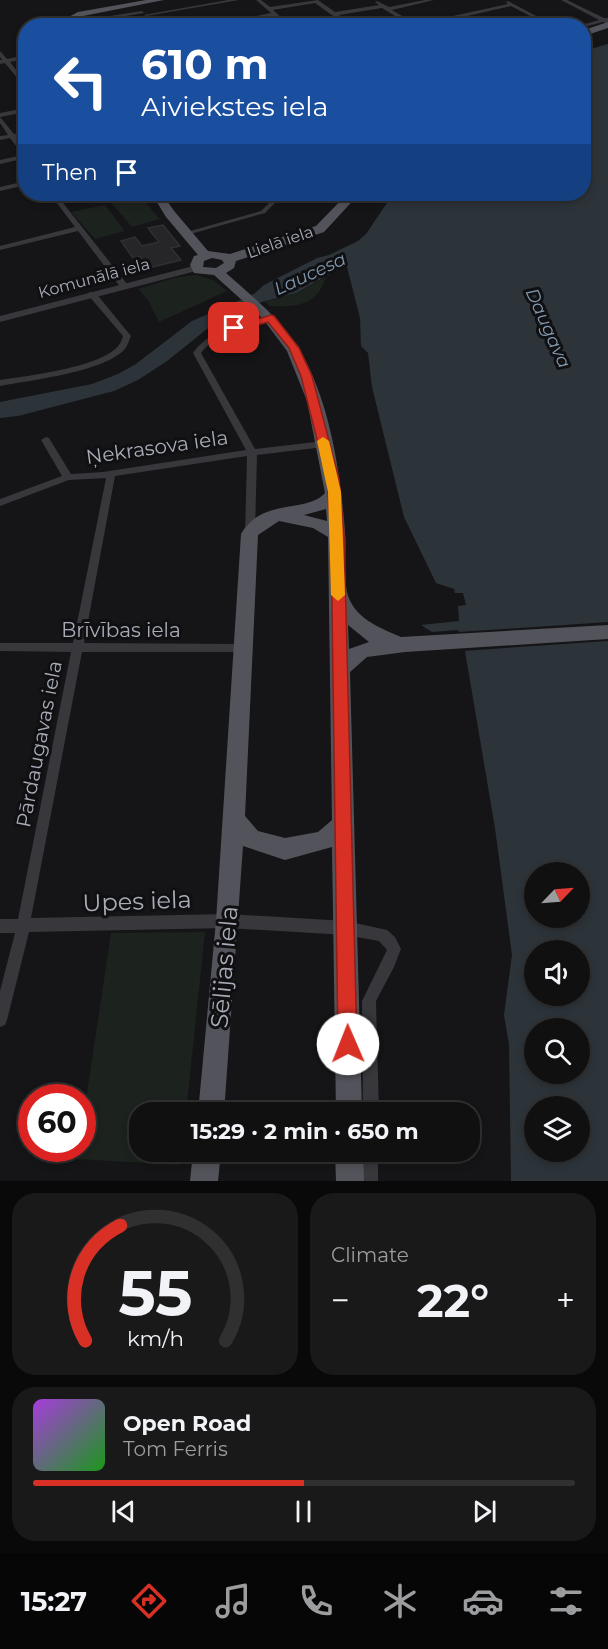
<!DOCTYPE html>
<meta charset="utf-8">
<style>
:root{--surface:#101011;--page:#19191a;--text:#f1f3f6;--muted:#9c9d9f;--line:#303031;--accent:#d93025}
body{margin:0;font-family:Montserrat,sans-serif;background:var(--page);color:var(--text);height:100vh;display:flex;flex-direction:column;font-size:22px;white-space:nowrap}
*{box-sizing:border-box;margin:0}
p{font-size:20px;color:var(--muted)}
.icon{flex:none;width:33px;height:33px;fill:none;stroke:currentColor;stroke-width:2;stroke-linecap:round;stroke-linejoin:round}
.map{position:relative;height:1181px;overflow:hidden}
.panel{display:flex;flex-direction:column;gap:12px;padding:12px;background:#090909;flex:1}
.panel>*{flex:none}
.banner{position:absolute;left:18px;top:18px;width:573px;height:183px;border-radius:24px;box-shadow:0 3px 9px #0003,0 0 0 2px var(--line);background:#1a4fa0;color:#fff;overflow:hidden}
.needle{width:39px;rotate:65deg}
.controls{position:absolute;left:524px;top:862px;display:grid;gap:12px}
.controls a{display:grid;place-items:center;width:66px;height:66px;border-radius:50%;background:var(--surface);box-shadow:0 3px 9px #0003,0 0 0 2px var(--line);font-size:30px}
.speed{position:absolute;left:18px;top:1084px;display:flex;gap:12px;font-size:30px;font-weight:700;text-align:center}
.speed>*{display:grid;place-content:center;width:78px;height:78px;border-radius:50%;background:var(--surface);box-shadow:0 3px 9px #0003,0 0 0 2px var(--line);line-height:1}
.speed .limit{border:9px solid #d22;background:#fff;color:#111}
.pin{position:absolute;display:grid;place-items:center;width:51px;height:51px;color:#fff;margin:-26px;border-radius:12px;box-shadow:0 3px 9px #0006}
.me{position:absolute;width:66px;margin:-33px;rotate:359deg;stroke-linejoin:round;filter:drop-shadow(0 0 4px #0008)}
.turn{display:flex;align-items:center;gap:21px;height:126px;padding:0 24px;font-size:27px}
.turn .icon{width:78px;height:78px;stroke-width:2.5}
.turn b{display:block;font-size:42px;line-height:51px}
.then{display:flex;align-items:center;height:57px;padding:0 24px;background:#0003;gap:12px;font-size:22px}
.big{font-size:45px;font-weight:700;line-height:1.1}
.panel .widget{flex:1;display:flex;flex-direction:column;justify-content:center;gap:9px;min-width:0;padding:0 21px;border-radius:24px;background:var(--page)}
.panel .dial{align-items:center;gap:0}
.dial svg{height:156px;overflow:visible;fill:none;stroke:var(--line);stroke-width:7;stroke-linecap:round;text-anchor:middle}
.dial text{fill:var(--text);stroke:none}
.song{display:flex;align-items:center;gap:18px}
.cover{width:72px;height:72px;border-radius:9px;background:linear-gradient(135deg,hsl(280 70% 55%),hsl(120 70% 35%))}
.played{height:6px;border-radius:3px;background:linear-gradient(90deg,var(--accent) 50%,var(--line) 50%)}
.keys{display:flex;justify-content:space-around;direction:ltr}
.heat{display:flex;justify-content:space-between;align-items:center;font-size:33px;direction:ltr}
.panel .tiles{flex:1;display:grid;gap:12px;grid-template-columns:1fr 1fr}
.widget:last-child{grid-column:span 2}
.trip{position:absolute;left:129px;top:1102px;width:351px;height:60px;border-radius:24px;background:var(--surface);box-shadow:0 3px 9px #0003,0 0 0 2px var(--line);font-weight:700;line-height:60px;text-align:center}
.dock{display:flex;height:96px;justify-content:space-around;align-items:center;background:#060607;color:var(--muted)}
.dock .icon{width:42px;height:42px}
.dock .current{color:var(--accent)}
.dock b{font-size:27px;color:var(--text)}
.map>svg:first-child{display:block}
.green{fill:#1c221d}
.water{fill:#2c343a;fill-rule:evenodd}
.pier{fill:#151517}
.building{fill:#262528;stroke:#302f33;stroke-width:1.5}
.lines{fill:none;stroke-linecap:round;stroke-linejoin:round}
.minor{fill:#37373c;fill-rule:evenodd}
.tertiary{fill:#37373c;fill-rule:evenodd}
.primary{fill:#53545b;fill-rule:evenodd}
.route{fill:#d93025;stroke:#8d1f18;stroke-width:1.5}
.slow{fill:#f59e0b}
.labels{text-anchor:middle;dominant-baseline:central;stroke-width:6;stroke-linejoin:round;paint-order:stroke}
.far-street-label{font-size:16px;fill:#a8acb7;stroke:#101012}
.far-water-label{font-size:18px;font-style:italic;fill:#8098b0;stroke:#101012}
.street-label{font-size:20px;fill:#a8acb7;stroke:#101012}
.near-street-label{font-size:24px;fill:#a8acb7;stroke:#101012}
</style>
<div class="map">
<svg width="608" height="1181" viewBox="0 0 608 1181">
<rect width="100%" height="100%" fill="#151517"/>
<path class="green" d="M138,194L160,219L132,227L109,200Z
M105,205L125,231L95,239L71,212Z
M196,275L213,280L227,291L159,322L148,300L138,289L174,278Z
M326,277C317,306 297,307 270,306L265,302L296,293Z
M205,932L186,1113H140V1152H182L180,1165L77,1159L78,1149H82L83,1120L111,933Z"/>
<path class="water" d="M608,44V1181H511L509,1044L504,1015L512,955L495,828L465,651L458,630L432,632L421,625L459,621L458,606L466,605L463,593H455L454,589L436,583L404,517L372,387L368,353L361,346L360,318L347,267L337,270L296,293L262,302L207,329L167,361L138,380L114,391L18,416L0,418V402L92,384L118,374L136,364L192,321L254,294L264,285L317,258L329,255L358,241L366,234L393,194H584V51ZM534,873H579V918H534ZM534,951H579V996H534ZM534,1029H579V1074H534ZM534,1107H579V1152H534Z"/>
<path class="pier" d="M608,622V641L462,651L456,633L428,634Z"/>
<path class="building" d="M163,225L180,246L171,248L181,260L149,268L140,256L133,258L121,241L135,237L142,246L159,242L148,228Z"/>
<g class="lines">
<path class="minor" d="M228,0H239L146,16L144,15Z
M256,0H261L270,7L318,0L335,12L379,5L375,2L377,1L389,7L425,0H434L392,10L416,24L508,4L506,2L508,1L555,26H548L540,21L523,26H514L536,19L511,6L423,26H411L382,8L339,15L353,26H347L315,3L273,10L291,26H285L274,16L220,26H207L271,13Z
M561,0H567L604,18H608V24L603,22L584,27L582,25L599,20Z
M142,11L144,13L107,19L93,26H85L104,17Z
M0,51L7,59L26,55V59L10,62L26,83V89L5,63L0,64V60H2L0,57Z
M26,108V112L0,117V113Z
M0,117L14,134L26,131V135L16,137L26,150V158L0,164V160L23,155L10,138L0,140V136L8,135L0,123Z
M26,181V185L0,191V187Z
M50,194H56L127,284V288H121L78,231L0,250V246L75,227Z
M278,194H284L265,213L187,235L183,233L261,211Z
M89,292H95L131,336C129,340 128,345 125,349C104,372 31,380 0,386V380C27,376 103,367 119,345C121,342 122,339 123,336L89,296Z
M271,316L275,318L274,320C249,326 217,331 201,353L255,449L324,441L329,444L324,447L257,455L255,534L250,538L245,534L247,456L115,476L84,643L243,644L247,645L249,648L247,651L243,652H82L31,918L228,914L346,921L387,930L395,937L401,949L394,967L376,1001L379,1113H363L362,1001L387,950L379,941L346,935L228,928L29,932L7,1020L5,1025L0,1027V991L15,933H0V919H18L71,652L0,651V643H73L106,478L69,480L0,506V499L62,476L41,440L46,437L49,438L71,474L103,472L246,450L193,353C211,328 243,322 271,316Z
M362,1152H378V1181H362Z"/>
<path class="tertiary" d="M197,265L200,266V270L0,322V316Z"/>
<path class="primary" d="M146,0H164L83,16L64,26H52L78,12Z
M608,22V28L584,36V30Z
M152,194H162L175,212L208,251L230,254L316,226L347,194H359L324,232L236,261L234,268L226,273C262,305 291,327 311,372C333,422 341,480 345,532C347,551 343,573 347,592C353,618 380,628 401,637L608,625V639L405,652L367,657L350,672L362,1113H336L332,847L285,860L243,846L224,1113H198L216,921L241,534C262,497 306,514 325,493L307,401L287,351L263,319L214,275L194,273L190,265L194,256L198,255L166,217ZM212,258L222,260L224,263L216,268L203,267L204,261ZM326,509L327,521L304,515ZM279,521L313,528L328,537L332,820L318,832L285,838L258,831L245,816L258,535ZM348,625L369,642L349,649Z
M193,1152H221L218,1181H190Z
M335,1152H363L364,1181H336Z"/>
</g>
<path class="route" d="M271,315L274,316L299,348L312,376L339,479L344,534L357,1044L355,1050L348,1053L341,1050L338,1044L331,534L327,479L301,376L289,348L268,322L234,332L229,328Z"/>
<path class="slow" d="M323,437L329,441L341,492L345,595L338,601L331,595L328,492L317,441Z"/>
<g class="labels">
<g class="far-street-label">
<text transform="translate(280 242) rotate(-19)">Lielā iela</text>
<text transform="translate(94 278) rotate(-15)">Komunālā iela</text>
</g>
<g class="far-water-label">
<text transform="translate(310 274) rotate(-25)">Laucesa</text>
<text transform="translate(548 328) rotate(66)">Daugava</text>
</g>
<g class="street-label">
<text transform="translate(157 447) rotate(-8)">Ņekrasova iela</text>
<text x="121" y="630">Brīvības iela</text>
<text transform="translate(39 744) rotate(-79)">Pārdaugavas iela</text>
</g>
<g class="near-street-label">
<text transform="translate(137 901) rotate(-2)">Upes iela</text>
<text transform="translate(224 967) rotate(-85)">Sēlijas iela</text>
</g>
</g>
</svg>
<div class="controls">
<a><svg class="needle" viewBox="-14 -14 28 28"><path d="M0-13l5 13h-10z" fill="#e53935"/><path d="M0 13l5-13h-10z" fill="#9c9d9f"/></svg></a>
<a><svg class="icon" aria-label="sound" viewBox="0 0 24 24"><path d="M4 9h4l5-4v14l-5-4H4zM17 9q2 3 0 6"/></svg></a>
<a><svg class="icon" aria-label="search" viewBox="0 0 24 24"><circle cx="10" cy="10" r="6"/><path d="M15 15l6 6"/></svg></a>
<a><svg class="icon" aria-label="layers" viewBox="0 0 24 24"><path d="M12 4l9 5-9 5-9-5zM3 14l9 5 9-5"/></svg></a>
</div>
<div class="speed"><div class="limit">60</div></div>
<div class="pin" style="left:234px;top:328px;background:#d93025"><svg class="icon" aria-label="arrive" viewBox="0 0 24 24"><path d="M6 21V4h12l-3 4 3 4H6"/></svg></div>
<svg class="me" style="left:348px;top:1044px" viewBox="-20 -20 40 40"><circle r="19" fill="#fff"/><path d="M0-13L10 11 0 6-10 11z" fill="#d93025"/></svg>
<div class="trip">15:29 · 2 min · 650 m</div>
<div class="banner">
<div class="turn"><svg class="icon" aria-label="left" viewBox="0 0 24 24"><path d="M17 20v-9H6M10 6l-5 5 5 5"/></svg><div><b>610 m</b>Aiviekstes iela</div></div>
<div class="then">Then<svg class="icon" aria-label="arrive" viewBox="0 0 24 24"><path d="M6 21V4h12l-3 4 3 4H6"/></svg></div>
</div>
</div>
<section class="panel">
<div class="tiles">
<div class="widget dial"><svg viewBox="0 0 100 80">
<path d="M14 69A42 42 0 1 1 86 69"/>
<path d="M14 69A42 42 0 0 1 32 10" stroke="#d93025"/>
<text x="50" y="56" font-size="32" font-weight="700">55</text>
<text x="50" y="72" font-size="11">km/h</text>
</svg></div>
<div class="widget"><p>Climate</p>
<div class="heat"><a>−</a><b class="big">22°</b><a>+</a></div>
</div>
<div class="widget">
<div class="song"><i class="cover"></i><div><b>Open Road</b><p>Tom Ferris</p></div></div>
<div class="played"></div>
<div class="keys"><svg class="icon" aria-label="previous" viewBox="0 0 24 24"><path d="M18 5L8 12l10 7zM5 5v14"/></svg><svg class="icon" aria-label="pause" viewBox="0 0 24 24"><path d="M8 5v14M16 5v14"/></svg><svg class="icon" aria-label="next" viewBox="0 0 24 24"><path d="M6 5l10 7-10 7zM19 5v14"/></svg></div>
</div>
</div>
</section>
<nav class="dock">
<b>15:27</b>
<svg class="icon current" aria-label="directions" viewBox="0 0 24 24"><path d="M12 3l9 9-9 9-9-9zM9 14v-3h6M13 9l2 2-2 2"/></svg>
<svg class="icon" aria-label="music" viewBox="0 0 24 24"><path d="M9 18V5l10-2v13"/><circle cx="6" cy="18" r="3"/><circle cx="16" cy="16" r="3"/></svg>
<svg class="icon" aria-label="phone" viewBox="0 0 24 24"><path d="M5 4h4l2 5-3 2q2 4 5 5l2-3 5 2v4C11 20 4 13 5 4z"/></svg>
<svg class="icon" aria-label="climate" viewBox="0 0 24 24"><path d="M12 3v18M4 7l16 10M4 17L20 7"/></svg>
<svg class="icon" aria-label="car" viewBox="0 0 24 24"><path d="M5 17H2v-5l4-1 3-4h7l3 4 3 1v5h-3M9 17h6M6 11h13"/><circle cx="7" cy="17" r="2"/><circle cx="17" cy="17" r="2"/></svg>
<svg class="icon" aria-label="filters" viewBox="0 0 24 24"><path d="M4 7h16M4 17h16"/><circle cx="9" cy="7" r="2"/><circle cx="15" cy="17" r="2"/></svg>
</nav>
